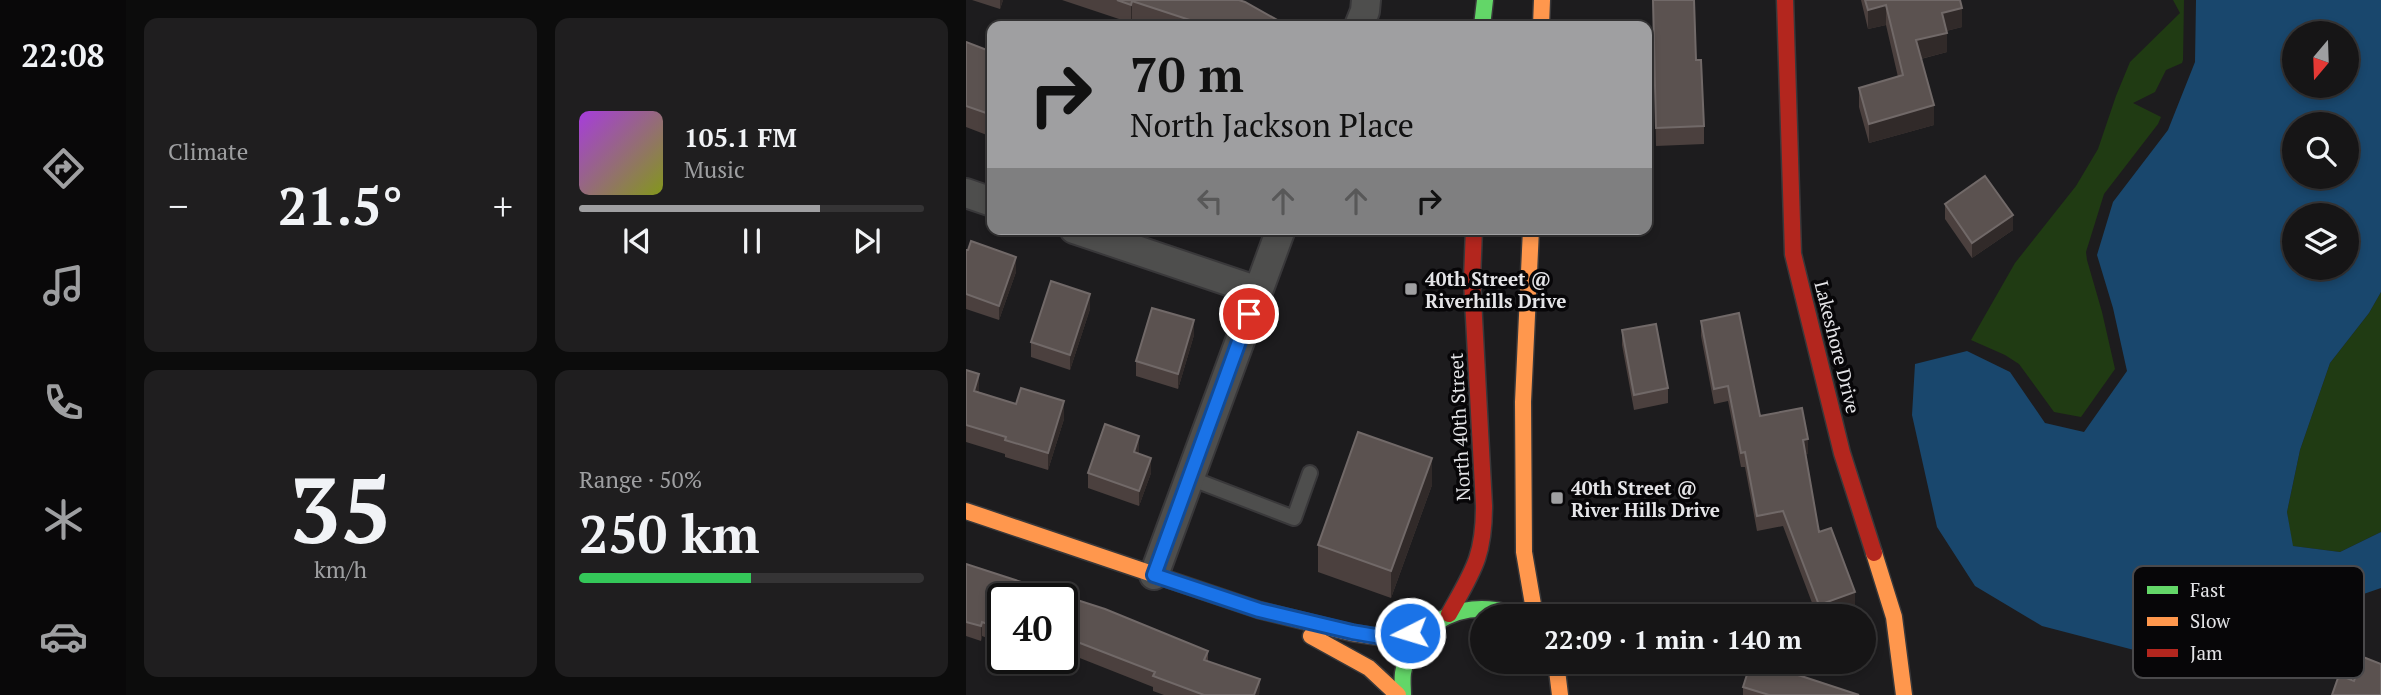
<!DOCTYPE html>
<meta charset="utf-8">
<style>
:root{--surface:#161516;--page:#1f1e1f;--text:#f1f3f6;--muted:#9e9fa1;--line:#353435;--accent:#9f9fa1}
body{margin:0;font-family:"PT Serif",serif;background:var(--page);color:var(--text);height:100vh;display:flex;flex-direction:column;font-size:26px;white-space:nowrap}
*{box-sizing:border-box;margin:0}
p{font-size:23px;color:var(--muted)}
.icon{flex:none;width:38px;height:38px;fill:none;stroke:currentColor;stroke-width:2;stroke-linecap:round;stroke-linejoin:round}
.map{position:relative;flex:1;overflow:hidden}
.panel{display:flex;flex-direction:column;gap:18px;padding:18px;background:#0c0c0c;width:840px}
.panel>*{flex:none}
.banner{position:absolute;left:21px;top:21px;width:665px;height:214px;border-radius:14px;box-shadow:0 4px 10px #0003,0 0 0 2px var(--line);background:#9f9fa1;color:#111;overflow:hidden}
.needle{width:46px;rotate:199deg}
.controls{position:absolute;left:1316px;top:21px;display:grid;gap:14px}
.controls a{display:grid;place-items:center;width:77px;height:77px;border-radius:50%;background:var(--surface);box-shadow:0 4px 10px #0003,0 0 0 2px var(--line);font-size:35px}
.speed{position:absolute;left:21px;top:583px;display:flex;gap:14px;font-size:35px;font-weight:700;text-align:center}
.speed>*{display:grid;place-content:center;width:91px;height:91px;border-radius:50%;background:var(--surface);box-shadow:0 4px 10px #0003,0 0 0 2px var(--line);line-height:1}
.speed .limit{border:4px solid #111;border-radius:10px;background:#fff;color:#111}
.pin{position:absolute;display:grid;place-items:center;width:60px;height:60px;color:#fff;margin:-30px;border:4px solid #fff;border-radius:50%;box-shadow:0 2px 7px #0007}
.me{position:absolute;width:77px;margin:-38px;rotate:265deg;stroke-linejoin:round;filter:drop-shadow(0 0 5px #0008)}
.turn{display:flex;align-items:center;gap:24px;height:147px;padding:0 28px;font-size:32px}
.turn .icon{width:91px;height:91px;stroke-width:2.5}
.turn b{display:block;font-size:49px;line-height:60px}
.lanes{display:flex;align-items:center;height:66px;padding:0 28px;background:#0003;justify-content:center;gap:35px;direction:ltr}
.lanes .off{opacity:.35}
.big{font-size:52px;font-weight:800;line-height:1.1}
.panel .card{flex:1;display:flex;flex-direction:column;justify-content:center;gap:10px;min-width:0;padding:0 24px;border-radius:14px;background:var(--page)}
.panel .dial{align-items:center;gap:0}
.dial b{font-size:91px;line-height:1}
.song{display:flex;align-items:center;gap:21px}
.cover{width:84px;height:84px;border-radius:10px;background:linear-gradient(135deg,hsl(280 70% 55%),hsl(70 70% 35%))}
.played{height:7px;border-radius:4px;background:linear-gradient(90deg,var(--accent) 70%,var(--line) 70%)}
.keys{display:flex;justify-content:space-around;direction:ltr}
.heat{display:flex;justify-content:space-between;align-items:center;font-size:38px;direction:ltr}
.charge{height:10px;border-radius:5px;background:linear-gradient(90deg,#34c759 50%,var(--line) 0)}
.panel .tiles{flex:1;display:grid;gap:18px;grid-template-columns:repeat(2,1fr)}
.trip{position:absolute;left:504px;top:604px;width:406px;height:70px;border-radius:35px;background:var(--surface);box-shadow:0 4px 10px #0003,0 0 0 2px var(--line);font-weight:800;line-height:70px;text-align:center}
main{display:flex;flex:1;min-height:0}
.menu{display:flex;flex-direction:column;width:126px;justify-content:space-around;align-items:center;background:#090809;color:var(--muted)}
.menu .icon{width:49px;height:49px}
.menu .selected{color:var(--accent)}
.menu b{font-size:32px;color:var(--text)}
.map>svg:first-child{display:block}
.green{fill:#203b13}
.water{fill:#19476d;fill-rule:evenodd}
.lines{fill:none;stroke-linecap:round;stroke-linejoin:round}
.lane-casing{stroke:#39383a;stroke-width:18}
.street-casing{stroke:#39383a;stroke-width:32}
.fast-casing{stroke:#39383a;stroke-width:19}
.slow-casing{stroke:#39383a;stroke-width:19}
.jam-casing{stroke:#39383a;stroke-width:19}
.lane{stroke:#4e4e4d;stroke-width:14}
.street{stroke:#4e4e4d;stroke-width:28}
.fast{stroke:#63d668;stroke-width:16}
.slow{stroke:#ff974d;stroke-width:16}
.jam{stroke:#b3261e;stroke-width:16}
.wall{fill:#4b403e}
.shaded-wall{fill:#312a29}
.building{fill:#5b5250;stroke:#716968;stroke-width:2}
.route-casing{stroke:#114b97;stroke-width:18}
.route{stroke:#1a73e8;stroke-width:12}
.poi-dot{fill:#9f9fa1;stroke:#070608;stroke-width:2.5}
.labels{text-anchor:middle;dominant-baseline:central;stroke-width:7;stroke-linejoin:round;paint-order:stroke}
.poi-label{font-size:19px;font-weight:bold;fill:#e5e5e8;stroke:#070608;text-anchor:start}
.street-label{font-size:19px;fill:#e5e5e8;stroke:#070608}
.key{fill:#070608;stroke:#4a494b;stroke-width:2}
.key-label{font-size:19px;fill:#e5e5e8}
</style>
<main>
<nav class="menu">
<b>22:08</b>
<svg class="icon selected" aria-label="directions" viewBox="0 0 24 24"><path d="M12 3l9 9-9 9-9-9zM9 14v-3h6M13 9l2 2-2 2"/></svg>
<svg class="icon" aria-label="music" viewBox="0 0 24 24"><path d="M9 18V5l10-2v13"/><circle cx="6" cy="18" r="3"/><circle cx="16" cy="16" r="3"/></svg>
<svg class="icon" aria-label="phone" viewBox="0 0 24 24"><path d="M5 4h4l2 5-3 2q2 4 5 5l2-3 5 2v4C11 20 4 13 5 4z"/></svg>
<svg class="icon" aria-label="climate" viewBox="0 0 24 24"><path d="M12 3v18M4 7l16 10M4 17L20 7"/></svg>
<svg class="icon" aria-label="car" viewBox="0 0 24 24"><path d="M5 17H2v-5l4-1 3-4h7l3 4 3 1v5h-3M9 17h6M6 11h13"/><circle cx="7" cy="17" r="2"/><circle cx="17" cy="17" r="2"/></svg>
</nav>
<section class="panel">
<div class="tiles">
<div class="card"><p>Climate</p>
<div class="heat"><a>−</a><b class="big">21.5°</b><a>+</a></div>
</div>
<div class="card">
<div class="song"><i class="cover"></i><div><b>105.1 FM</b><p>Music</p></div></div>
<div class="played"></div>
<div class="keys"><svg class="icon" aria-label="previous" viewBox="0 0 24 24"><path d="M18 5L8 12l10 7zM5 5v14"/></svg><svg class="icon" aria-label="pause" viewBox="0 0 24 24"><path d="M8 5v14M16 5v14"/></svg><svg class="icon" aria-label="next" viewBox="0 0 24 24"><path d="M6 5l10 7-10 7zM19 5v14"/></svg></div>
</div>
<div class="card dial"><b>35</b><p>km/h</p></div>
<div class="card"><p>Range · 50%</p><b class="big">250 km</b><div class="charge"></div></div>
</div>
</section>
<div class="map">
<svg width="1415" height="695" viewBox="0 0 1415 695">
<rect width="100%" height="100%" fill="#1d1c1e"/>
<path class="green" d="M1207,0H1218L1217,60L1216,63L1200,70L1189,92L1167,103L1195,117L1192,124L1138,194L1120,252L1121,260L1136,312L1149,369L1115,417L1088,412L1053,364L1039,355L1005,340L1049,263L1110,186L1132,149L1150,96L1164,62L1214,13Z
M1415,292V532L1374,552L1326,546L1321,512L1334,450L1364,363L1403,313Z"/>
<path class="water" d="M1230,0H1415V292L1403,313L1364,363L1334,450L1321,512L1327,546L1374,552L1415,532V588L1270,638L1168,650L1076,626L1009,586L971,527L946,415L949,364L1001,351L1044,372L1079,423L1118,432L1161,371L1147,308L1131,255L1147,202L1202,130L1229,62ZM1328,33H1381V86H1328ZM1328,124H1381V177H1328ZM1328,215H1381V268H1328Z"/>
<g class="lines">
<g class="lane-casing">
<path id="lane" d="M224,478L328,518L344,473"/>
</g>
<g class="street-casing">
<path id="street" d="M393,26L399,11L400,0
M0,193L26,202
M108,229L292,291
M188,575L315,229"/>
</g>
<g class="fast-casing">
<path id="fast" d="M516,26L519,0
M437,695C437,688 436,680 437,673C444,630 487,603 529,610C536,611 543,614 550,616"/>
</g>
<g class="slow-casing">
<path id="slow" d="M575,26L576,0
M565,229L557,402L558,552L569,616
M0,511L293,610L386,633L427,639L463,628
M908,553L928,617L938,695
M345,636L403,668L432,695
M590,662L594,695"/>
</g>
<g class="jam-casing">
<path id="jam" d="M819,0L827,254L876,453L908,553
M483,614C507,571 518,557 518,506L506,280L508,229"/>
</g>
<use href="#lane" class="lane"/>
<use href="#street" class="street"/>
<use href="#fast" class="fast"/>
<use href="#slow" class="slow"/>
<use href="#jam" class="jam"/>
</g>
<path class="wall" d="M6,0H37L34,9Z
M96,0H273L322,26H187L166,19L165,23Z
M687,0L730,60L738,126V144L690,146Z
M895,0H994L996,27L980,31L981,52L955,59L968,125L903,143L893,107V88L932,77L920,25L902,29Z
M0,42L26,52V137L0,127Z
M979,204L1047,230L1006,258L979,219Z
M0,250L50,272L33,320L0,309Z
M124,309L104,370L65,357V342Z
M735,321L794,416L842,454H839L853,532L889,606L864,616H851L817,526L791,531L779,467H775L762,401L748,404L735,336Z
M656,330L702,388V403L668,410L656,345Z
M228,335L212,389L170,376V361Z
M0,370L13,392L98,419L82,470L39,457V454L0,442Z
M173,451L172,454L185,473L173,506L122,488V473Z
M466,485L425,598L352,572V545Z
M0,564L139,609L242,651V661L294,679L293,695H198L187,691V687L96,651V598H37V644L16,636L15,641L0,636Z
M827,673L893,695H777V687Z"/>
<path class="shaded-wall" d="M34,0H37L34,9Z
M166,1V19L165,23V5Z
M920,5V25L902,29V10Z
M996,8V27L976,32V13Z
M981,33V52L950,60V40Z
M968,105V125L903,143V124Z
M1047,215V230L1006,258V243Z
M50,257V272L33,320V306Z
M124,294V309L104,370V355Z
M228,320V335L212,389V374Z
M13,374V392L8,391Z
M98,401V419L82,470V453Z
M173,436V451L168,467V452Z
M842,439V454L837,455V440Z
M185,458V473L173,506V491Z
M466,458V485L425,598V571Z
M889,592V606L864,616H853V605Z
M16,622V636L15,641V626Z
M826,662H831L823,687V672Z
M294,679L293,695H288Z"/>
<path class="building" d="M151,0H273L279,2L322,26H242L166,1L165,5Z
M687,0H728L730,60H735L738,126L690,128Z
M899,0H994L996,8L976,13L981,33L950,40L968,105L903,124L893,88L937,75L920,5L902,10Z
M0,42L26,52V115L0,106Z
M1019,176L1047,215L1006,243L979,204Z
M5,241L50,257L33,306L0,294V250H2Z
M85,281L124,294L104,355L65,342Z
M186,308L228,320L212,374L170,361Z
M773,313L794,416L836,408L842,439L837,440L853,532L865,528L889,592L853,605L817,511L791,516L779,452L775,453L762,386L748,389L735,321Z
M690,324L702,388L668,395L656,330Z
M0,370L13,374L8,391L50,404L55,388L98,401L82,453L39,440L40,437L0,425Z
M139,424L173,436L168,452L185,458L173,491L122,473Z
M392,432L466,458L425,571L352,545Z
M0,564L139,609L242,651L238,660L294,679L288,695H238L187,676L189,672L96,636V598H37V629L16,622L15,626L0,622Z
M1397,657L1415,664V695H1366L1373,675L1388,681Z
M785,662H826L823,672L893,695H803L777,687Z"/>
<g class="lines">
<g class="route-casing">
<path id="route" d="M283,314L188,575L293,610L386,632L427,639L444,633"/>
</g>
<use href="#route" class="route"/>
</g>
<g class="poi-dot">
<rect x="438" y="282" width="14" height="14" rx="3.5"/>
<rect x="584" y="491" width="14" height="14" rx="3.5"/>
</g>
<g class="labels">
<g class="poi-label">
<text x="459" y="278">40th Street @<tspan x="459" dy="22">Riverhills Drive</tspan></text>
<text x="605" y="487">40th Street @<tspan x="605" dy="22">River Hills Drive</tspan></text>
</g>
<g class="street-label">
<text transform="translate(872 347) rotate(76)">Lakeshore Drive</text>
<text transform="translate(493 427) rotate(-93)">North 40th Street</text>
</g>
</g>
<rect x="1167" y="566" width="231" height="112" rx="10" class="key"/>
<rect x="1181" y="586" width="31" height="8" fill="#63d668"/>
<rect x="1181" y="617" width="31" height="9" fill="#ff974d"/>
<rect x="1181" y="649" width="31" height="8" fill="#b3261e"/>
<g class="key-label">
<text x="1224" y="597">Fast</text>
<text x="1224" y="628">Slow</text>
<text x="1224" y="660">Jam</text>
</g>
</svg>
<div class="controls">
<a><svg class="needle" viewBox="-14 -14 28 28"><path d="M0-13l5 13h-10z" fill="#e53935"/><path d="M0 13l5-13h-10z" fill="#9e9fa1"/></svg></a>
<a><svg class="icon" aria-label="search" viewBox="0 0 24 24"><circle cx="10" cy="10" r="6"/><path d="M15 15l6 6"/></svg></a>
<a><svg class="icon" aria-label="layers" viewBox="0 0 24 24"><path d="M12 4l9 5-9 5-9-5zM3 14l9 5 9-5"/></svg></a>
</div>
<div class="speed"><div class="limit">40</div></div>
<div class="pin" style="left:283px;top:314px;background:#d93025"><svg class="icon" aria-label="arrive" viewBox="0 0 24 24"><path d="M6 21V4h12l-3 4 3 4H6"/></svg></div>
<svg class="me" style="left:444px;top:633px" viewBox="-20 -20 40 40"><circle r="17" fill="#1a73e8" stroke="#fff" stroke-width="3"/><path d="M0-11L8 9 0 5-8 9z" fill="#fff"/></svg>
<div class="trip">22:09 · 1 min · 140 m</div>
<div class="banner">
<div class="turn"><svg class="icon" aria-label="right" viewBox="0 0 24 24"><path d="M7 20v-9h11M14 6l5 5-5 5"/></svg><div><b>70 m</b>North Jackson Place</div></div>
<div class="lanes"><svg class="icon off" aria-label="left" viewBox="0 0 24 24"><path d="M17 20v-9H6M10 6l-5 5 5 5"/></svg><svg class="icon off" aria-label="ahead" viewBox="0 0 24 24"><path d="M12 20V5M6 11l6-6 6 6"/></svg><svg class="icon off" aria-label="ahead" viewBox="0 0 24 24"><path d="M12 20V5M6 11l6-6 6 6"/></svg><svg class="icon" aria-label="right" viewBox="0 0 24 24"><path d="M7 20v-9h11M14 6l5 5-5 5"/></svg></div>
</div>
</div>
</main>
